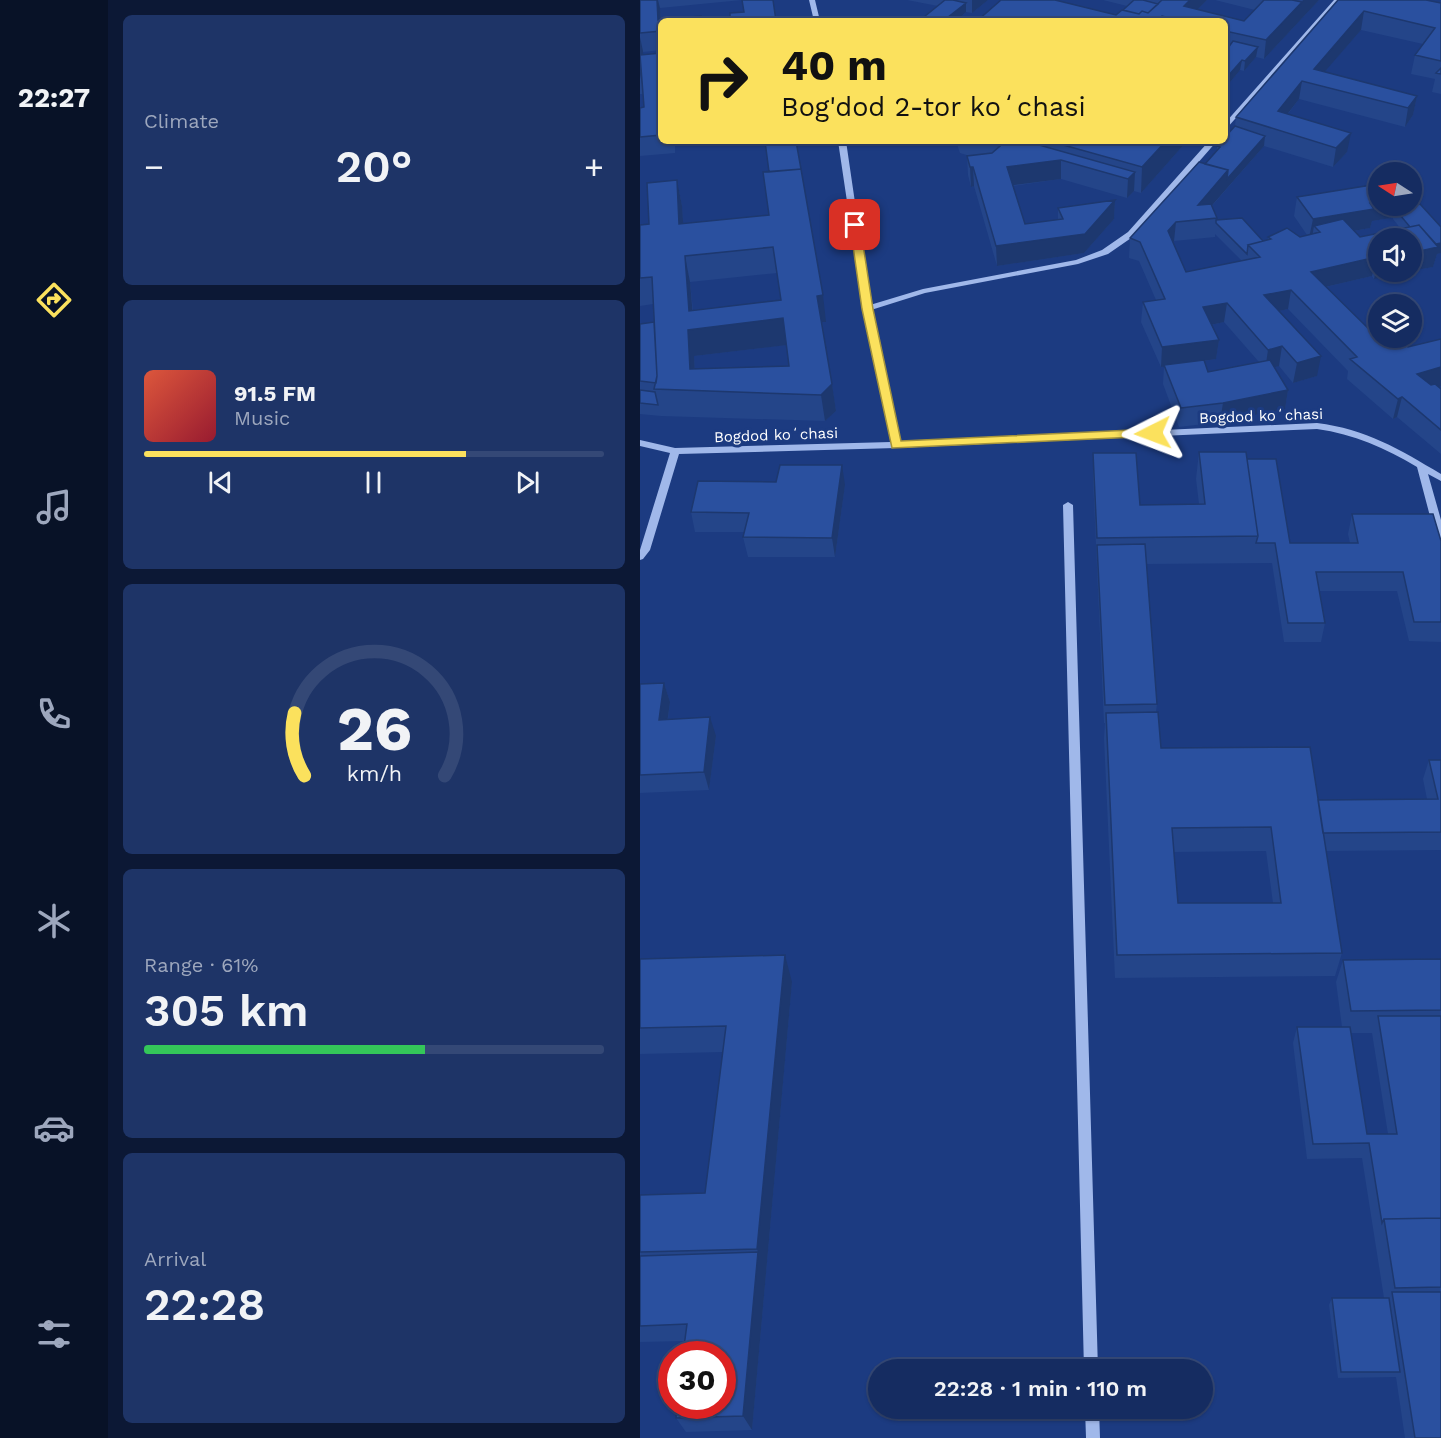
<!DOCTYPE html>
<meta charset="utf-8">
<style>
:root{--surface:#152c61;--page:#1e3467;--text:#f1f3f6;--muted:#9da7bd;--line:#344876;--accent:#fbe15d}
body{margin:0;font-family:"Work Sans",sans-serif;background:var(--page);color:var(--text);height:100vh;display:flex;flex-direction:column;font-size:22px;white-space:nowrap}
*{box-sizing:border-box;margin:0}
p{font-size:20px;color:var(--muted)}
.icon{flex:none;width:33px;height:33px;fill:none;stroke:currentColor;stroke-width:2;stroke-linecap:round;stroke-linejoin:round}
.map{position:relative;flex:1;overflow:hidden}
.panel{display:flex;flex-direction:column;gap:15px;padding:15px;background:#0c1835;width:532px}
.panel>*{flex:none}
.hud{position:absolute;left:18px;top:18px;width:570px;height:126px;border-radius:9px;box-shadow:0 2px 4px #0004,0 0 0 2px var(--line);background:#fbe15d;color:#111;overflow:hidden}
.needle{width:39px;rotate:282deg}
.tools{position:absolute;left:728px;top:162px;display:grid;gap:12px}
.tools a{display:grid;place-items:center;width:54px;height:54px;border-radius:50%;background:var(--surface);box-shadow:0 2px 4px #0004,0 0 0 2px var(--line);font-size:30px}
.speed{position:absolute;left:18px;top:1341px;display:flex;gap:12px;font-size:30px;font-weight:700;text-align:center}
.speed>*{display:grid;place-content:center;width:78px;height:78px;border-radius:50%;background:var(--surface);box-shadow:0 2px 4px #0004,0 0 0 2px var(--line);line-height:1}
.speed .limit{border:9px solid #d22;background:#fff;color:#111}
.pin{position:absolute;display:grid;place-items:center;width:51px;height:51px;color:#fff;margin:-26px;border-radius:12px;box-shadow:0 3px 9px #0006}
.me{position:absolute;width:66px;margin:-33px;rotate:267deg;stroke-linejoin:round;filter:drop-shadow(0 0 4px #0008)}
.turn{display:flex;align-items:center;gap:21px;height:126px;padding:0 24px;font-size:27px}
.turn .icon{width:78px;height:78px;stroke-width:2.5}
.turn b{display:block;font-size:42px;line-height:51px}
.big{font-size:45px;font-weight:600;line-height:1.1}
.panel .widget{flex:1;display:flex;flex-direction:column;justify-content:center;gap:9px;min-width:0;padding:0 21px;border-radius:9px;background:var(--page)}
.panel .dial{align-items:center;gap:0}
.dial svg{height:156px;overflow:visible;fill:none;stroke:var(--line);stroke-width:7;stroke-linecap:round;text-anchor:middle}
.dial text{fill:var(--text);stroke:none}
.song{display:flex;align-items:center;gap:18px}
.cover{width:72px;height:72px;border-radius:9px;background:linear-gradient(135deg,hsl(10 70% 55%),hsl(350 70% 35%))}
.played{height:6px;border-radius:3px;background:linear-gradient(90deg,var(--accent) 70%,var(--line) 70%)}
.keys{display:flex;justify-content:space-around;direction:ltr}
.heat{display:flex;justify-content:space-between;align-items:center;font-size:33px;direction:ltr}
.charge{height:9px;border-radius:4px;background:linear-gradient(90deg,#34c759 61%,var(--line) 0)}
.trip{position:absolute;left:228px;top:1359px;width:345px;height:60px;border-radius:30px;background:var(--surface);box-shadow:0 2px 4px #0004,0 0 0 2px var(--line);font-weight:600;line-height:60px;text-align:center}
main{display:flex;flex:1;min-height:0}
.tab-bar{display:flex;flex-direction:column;width:108px;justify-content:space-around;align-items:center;background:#081227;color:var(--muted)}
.tab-bar .icon{width:42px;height:42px}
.tab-bar .active{color:var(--accent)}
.tab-bar b{font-size:27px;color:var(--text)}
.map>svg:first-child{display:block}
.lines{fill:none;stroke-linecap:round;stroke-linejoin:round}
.minor{fill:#a0b8ea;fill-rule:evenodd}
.wall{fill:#244589;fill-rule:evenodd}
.shaded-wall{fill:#1d386f}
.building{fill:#2a509f;stroke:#1d386f;stroke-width:1.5;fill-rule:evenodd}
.route{fill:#fbe15d;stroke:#a3923c;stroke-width:1.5}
.labels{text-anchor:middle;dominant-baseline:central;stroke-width:6;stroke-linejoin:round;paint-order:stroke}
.street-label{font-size:15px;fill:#fff;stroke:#1c3b81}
</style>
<main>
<nav class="tab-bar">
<b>22:27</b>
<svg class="icon active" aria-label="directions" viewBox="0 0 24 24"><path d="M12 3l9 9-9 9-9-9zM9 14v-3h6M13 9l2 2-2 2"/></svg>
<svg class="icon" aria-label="music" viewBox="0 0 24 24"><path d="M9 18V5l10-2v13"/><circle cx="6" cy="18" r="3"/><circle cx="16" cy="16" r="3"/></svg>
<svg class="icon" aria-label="phone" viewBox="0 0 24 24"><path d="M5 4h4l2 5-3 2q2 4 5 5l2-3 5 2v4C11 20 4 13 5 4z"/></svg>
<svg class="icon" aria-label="climate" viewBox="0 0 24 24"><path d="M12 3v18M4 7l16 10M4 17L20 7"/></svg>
<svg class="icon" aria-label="car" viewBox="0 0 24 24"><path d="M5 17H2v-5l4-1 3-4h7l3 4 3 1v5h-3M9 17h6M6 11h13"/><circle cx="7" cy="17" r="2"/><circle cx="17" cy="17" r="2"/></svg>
<svg class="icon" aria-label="filters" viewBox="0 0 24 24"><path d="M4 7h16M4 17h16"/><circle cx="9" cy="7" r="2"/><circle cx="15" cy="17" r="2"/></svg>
</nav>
<section class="panel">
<div class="widget"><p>Climate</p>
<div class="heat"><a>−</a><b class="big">20°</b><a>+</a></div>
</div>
<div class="widget">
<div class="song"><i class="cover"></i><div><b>91.5 FM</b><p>Music</p></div></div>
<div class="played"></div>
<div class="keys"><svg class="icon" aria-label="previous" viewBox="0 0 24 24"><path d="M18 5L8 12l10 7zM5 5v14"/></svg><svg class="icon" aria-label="pause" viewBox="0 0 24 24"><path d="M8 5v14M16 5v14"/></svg><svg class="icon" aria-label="next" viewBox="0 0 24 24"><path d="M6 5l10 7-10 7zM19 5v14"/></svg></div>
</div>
<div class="widget dial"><svg viewBox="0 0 100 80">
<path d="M14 69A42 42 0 1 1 86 69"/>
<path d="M14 69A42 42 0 0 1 9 37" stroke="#fbe15d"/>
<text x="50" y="56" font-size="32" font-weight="700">26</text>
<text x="50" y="72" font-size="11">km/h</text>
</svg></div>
<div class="widget"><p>Range · 61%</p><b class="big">305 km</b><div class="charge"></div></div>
<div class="widget"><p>Arrival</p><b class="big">22:28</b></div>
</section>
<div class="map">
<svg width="801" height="1438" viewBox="0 0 801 1438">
<rect width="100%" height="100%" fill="#1c3b81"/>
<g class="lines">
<path class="minor" d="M169,0H175L180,21H174Z
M694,0H700L587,128L585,129V123Z
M198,141H206L230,305L283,289L436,260L462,250L488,232L569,141H577L494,236L468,254L438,264L285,293L231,310L260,442L677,423C726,429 759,449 801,474V481L788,474L801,520V542L796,539L777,467C745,448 714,434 677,429L256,448L39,454L10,550L3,559L0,560V550L30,453L0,446V440L35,448L251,442L223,309Z
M428,502L433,505L458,1370H444L423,505Z
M445,1408H459L460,1438H446Z"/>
</g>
<path class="wall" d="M0,0H133L104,12L102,0L20,8L21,21V50L3,52V51V55L21,53V141H35V153L0,156V108L4,107L3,94H0Z
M267,0H348L332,13L326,12L316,21H279L298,6Z
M361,0L476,15L487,6L463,0H567L558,9L604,21L615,10L575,0H679L624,59L616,57L604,71L600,70L587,86H586L585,98V52L586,50H585V21H337Z
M698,0L801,3V94L792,92L795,79L771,74L775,55L783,44L721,30L684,72L777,96L773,115L765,127L659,99L648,114L707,152L693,167L624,146L572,206L577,218L576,220L623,241L628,240V237H660L667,235L654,216L657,197L764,207L801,227V253L797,254L793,267L771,271V238H738V272H770L734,279L732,276L686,287L742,342L768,347L801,339V386H798L801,389V454L757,417L753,419L707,379L708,371L648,309L639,311L677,376L653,383L639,366L634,367L648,390L645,409L580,422L539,427L523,384L524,366L521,367L501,322L503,302L516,300L499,261L489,258L490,238L565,164L577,150V146L595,126L596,117ZM752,213H754L753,219L761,229L720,237L714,231L730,228L732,221L751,218ZM575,234L602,261L546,272L533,243L534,241L575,237ZM584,322L619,362L568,372L564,361L576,359L579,340L571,325Z
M316,141H468L481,145L484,142L482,141H547L501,193L494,191L487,198L421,179L372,186L385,224L418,220V208L475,200L474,219L444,253L357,266L334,186L331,187L328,175L327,156H330L320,153Z
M37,180L42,206L43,224L129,215L186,322H182L196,411L185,421L21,416L0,414V324L14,322L13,304L0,306V225L9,224ZM137,273L141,300L53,310L50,282ZM146,345L149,366L55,369L54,356Z
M559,452L607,459L650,543H710L708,534L712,514L801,541V642L769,641L757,591H680L685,623L681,642H644L632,563L506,564L517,704L516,712L521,748L678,800L787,799L783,779L789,760H801V850L686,851L702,953L695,976L475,978L464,738L465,723H464L453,479V453L500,505L559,504L556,479ZM626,851L633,903H538L534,852Z
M205,485L195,557H108L103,537L105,532H55L51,512Z
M24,683L30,702L28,719L76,736L69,790L0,793V684Z
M0,959L152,982L112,1430L46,1432L36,1418L45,1341L0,1342V1195L65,1193L83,1052L0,1054Z
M801,959V1438H765L756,1377L698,1378L689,1305L692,1298H744L722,1158L667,1159L653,1043L657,1027H702L696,982L703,960ZM711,1033H732L748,1134H727Z"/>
<path class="shaded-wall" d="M17,0H18L20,8L21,23L18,20Z
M332,0H348L332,13Z
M550,0H567L546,21L544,6Z
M663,0H679L624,59L626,40L662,2Z
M326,3V12L316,21H303Z
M724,11L721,30L674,84V69Z
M0,37L3,51L4,94L0,74Z
M618,47L616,57L604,71L605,61Z
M602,60L600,70L587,86L588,76Z
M587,79L585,98V82Z
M662,81L659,99L635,130L638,111Z
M777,96L773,115L765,127L768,108Z
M711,133L707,152L693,167L696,148Z
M625,136L624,146L560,219L558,205L588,170Z
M526,141H547L501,193L502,167Z
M421,160V179L367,186V167Z
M330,167H333L334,186L331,187Z
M495,172L494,191L487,198L488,179Z
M37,180L42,206L45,251L39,224Z
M475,200L474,219L444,253L357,266L356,246Z
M738,202V206H764L763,212L755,209L754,213H752L751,218L732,221L730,228L679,237L680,232L674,226L672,238H669L673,219L730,203Z
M536,222L534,241L527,250L528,231Z
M801,243V253L797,254L793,267L771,271V253L787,246Z
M45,256L50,282L54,329L143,318L147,345L54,356L56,391L50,369L48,330L49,311Z
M736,257L732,276L668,291L671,272Z
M738,261V272H770L734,279Z
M651,290L648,309L621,315L624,295Z
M183,295L186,322H181L177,296Z
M587,303L584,322L561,327L563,307Z
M579,340L576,359L521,367L522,347Z
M642,346L639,366L625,370L628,350Z
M681,356L677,376L653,383L657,363Z
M801,367V386L773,393L777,374Z
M192,384L196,411L185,421L181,395Z
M648,390L645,409L580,422L583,403Z
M762,397L757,417L753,419L758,399Z
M202,465L205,485L195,557L192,538Z
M24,683L30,702L25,738L19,720Z
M70,717L76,736L69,790L64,772Z
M145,955L152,982L112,1430L103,1416L118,1252L117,1249Z"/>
<path class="building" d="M0,0H17L18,20L61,16V21H21V31L0,33Z
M102,0H133L136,21H90V13L104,12Z
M305,0H313L326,3L303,21H279Z
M361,0H415L476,15L482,10L499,14L502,11L508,13L522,0H550L544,6L604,21L624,0H652L662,2L626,40L585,31V21H543L522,16L518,21H390L374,17L370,21H337Z
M494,0H503L518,4L508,13L502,11L499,14L483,10Z
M698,0H786L801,3V61L775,55L795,28L724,11L674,69L777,96L768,108L662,81L638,111L711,133L696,148L596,117Z
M593,41L618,47L605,61L602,60L588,76L585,75V52Z
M21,53V135L0,137V108L4,107L0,55Z
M801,68V74L796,73Z
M595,126L625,136L587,179L588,170L565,164L580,147L577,146L582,141H585V137Z
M125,141H156L161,169L129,172Z
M343,141H385L495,172L488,179L421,160L367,167L385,224L423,219L418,208L475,200L445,234L356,246L333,167H330L327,156L352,153L360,146Z
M409,141H468L481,145L484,141H526L502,167Z
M559,162L588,170L558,205L571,204L577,218L536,222L528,231L546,272L620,257L608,245L631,239L628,237L647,228L660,237L680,232L674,226L703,219L720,237L779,225L798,247L771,253V238H738V259L736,257L671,272L742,342L758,338L768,347L801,339V367L777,374L791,385L795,384L801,389V430L762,397L758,399L710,359L717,357L651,290L624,295L681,356L657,363L642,346L628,350L587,303L563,307L579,340L522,347L503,302L525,299L500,242L490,238Z
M161,169L183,295L177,296L192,384L181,395L14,389L17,376L12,277L0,278V225L9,224L7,183L37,180L39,224L129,215L123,172ZM133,247L141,300L49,311L45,256ZM143,318L149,366L50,369L48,330Z
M738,184V202L730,203L734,209L673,219L657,197Z
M780,204L801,227V243L796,244L779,225L770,227L755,209Z
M602,218L623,241L608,245L607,254L576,223V220Z
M14,322L17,376L16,383L0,381V324Z
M564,360L568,372L630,360L648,390L583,403L541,408L524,365Z
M0,390L15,392L18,405L0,403Z
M559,452H606L618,536L457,538L453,453H496L500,505L565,504Z
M607,459H636L650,543H718L712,514H793L801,541V622H774L763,572H676L685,623H648L635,543H616L618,536Z
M140,465H202L192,538L103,537L109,513L51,512L58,481L136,482Z
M505,544L517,704L465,705L457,545Z
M24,683L19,720L70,717L64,772L0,775V684Z
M518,712L521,748L670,747L702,953L477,955L466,713ZM631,827L641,903H538L532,828Z
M789,760H801V832L683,833L678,800L798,799Z
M145,955L117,1249L0,1252V1195L65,1193L86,1026L0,1028V959Z
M801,959V1010L711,1011L703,960Z
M738,1016H801V1218L744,1219L742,1223L729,1143L673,1144L657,1027H710L727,1134H757Z
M801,1218V1287L755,1288L744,1219Z
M118,1252L103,1416L36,1418L37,1406H82V1354H43L47,1324L0,1326V1256Z
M752,1292H801V1438H775Z
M692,1298H749L760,1372H701Z"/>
<path class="route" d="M215,222L220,225L233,309L261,441L513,429L519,433L518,436L252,448L222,309L210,225Z"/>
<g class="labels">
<g class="street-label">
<text transform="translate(621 416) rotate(-2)">Bogdod koʻchasi</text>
<text transform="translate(136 435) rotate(-2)">Bogdod koʻchasi</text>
</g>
</g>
</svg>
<div class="tools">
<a><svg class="needle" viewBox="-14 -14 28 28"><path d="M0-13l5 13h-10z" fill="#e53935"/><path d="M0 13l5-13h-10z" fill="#9da7bd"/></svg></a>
<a><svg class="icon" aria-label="sound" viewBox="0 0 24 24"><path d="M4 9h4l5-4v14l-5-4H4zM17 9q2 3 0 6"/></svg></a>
<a><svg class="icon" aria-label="layers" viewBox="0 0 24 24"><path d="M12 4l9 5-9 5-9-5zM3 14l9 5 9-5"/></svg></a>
</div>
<div class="speed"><div class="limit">30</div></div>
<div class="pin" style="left:215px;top:225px;background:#d93025"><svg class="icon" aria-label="arrive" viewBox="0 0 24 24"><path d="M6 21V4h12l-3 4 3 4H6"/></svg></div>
<svg class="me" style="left:513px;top:433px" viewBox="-20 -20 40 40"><path d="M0-17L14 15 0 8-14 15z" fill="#fbe15d" stroke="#fff" stroke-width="4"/></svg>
<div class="trip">22:28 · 1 min · 110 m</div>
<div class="hud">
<div class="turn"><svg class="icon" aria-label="right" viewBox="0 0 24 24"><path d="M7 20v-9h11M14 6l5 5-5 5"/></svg><div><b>40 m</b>Bog'dod 2-tor koʻchasi</div></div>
</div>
</div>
</main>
